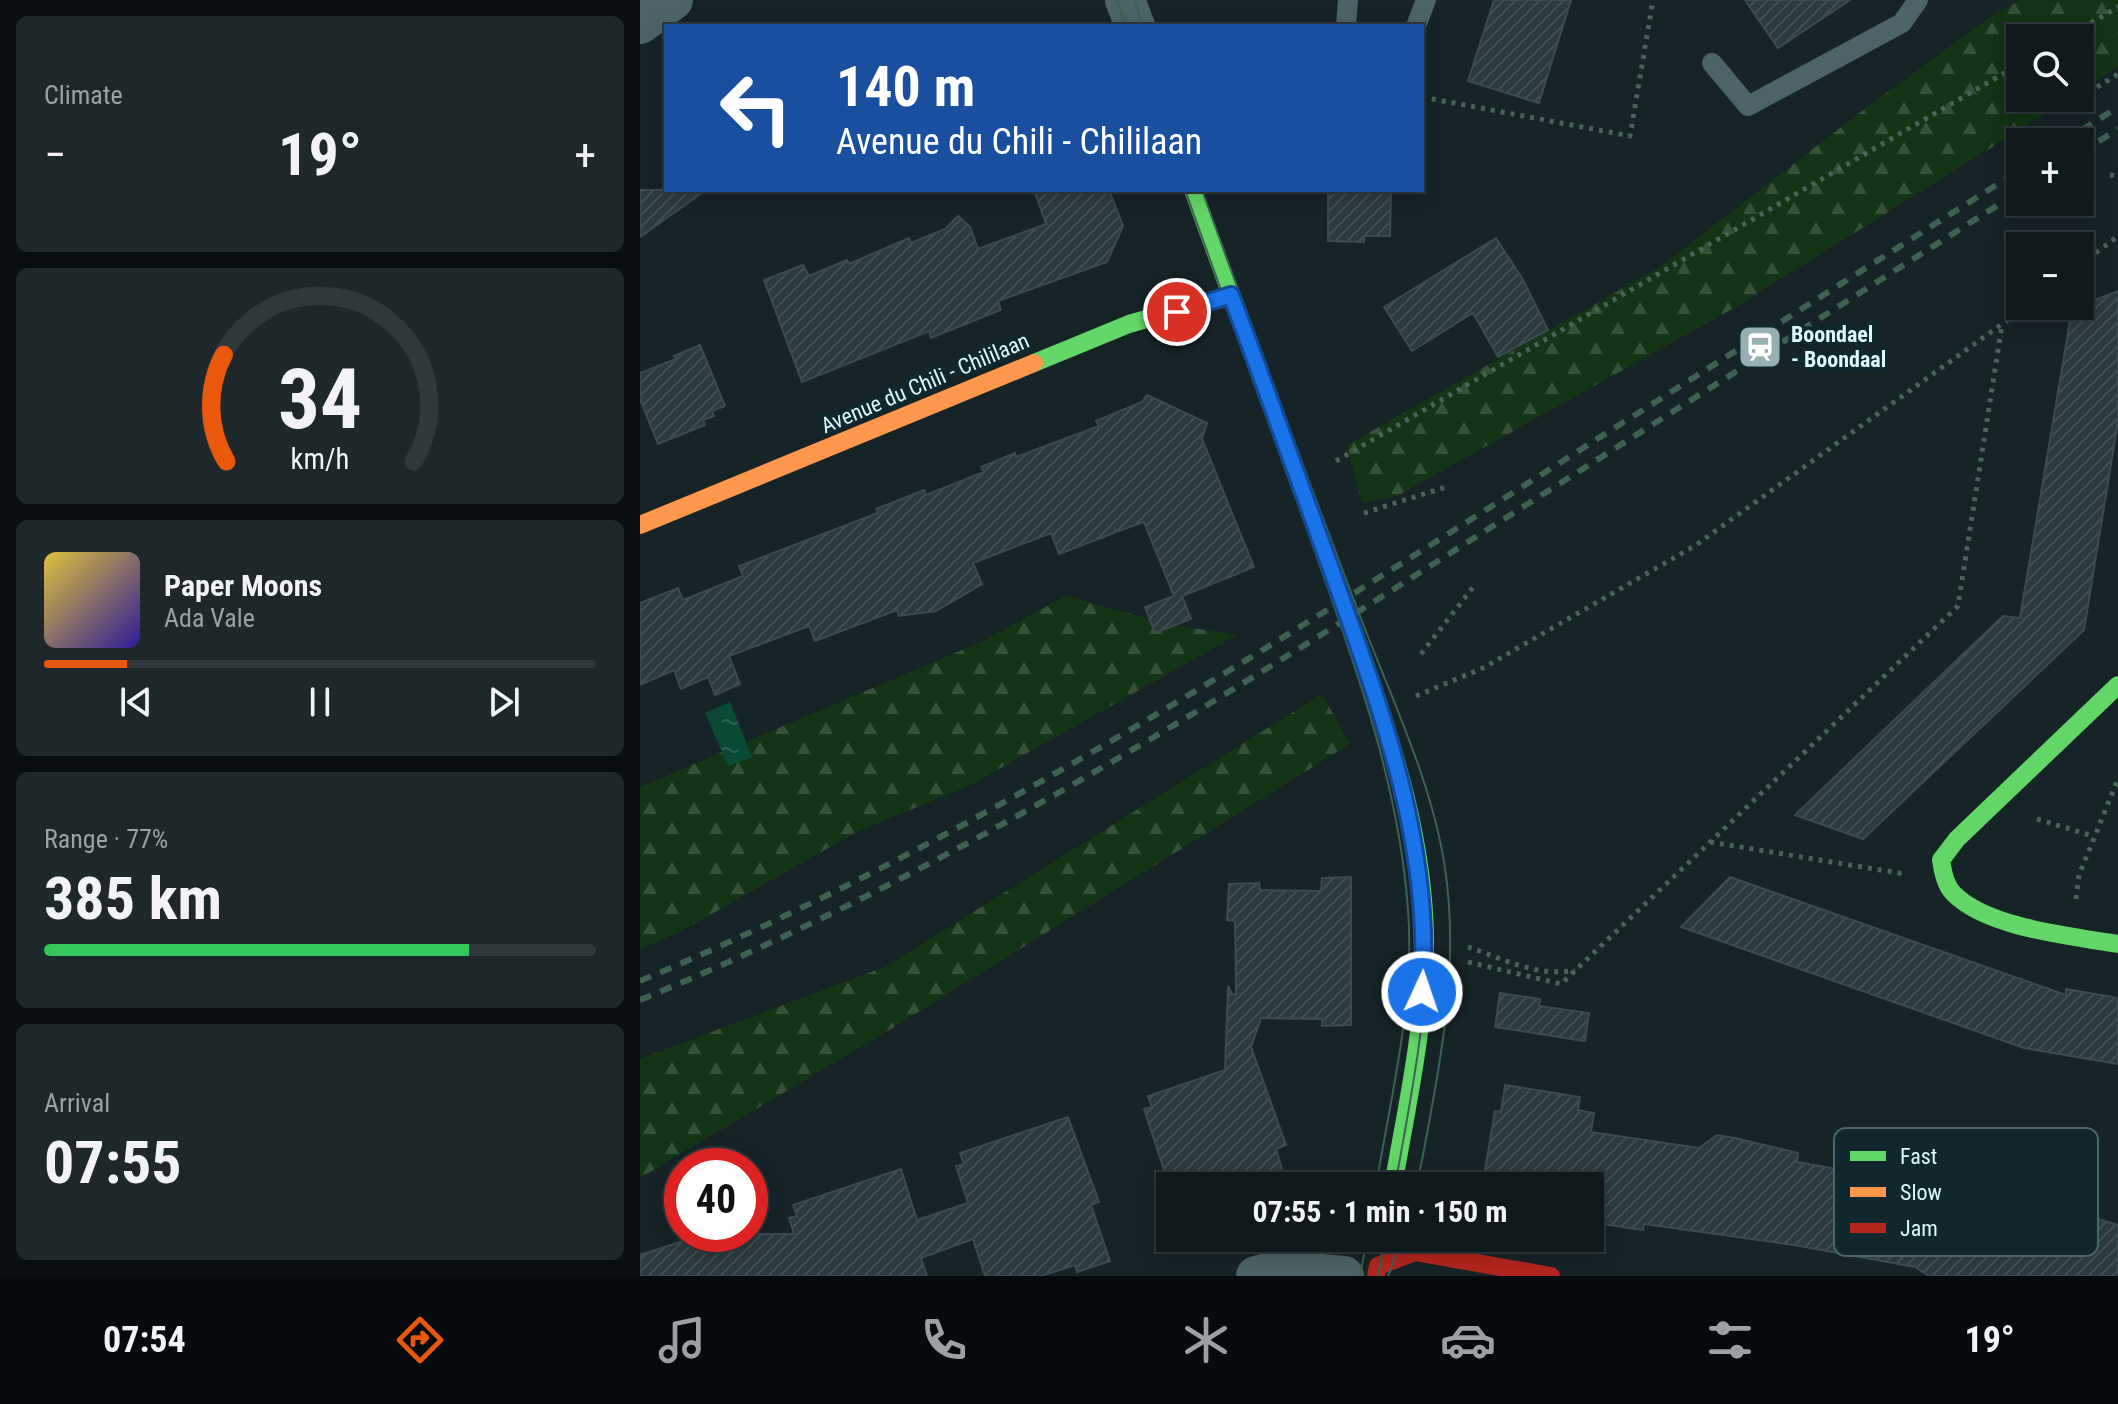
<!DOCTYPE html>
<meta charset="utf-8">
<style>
:root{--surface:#101a1d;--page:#1e272a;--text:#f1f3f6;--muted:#9ca1a4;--line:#30383b;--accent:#ea580c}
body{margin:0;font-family:"Roboto Condensed",sans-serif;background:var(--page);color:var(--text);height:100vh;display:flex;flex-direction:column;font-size:30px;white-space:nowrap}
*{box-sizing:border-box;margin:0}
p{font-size:26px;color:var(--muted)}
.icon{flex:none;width:44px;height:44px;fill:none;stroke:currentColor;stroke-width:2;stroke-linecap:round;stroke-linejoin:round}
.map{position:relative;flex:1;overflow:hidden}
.sheet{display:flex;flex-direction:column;gap:16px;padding:16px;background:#090e10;width:640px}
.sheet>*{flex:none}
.banner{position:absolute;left:24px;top:24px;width:760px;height:168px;border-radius:0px;box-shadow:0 4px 20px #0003,0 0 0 2px var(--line);background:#1a4fa0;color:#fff;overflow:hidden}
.fabs{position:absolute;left:1366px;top:24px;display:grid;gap:16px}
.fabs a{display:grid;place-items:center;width:88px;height:88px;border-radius:0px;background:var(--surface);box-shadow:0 4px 20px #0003,0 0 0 2px var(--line);font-size:40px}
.speed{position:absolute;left:24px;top:1148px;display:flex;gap:16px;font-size:40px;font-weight:700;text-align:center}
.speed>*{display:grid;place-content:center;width:104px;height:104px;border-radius:50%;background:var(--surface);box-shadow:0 4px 20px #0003,0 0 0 2px var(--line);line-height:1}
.speed .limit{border:12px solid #d22;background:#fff;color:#111}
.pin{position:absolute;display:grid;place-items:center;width:68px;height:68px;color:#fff;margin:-34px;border:4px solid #fff;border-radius:50%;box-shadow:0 2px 8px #0007}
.me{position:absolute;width:88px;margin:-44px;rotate:3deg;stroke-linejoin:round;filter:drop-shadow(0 0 6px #0008)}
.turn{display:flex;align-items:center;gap:28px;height:168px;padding:0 40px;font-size:36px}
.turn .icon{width:104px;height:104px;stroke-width:2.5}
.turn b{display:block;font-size:56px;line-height:68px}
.big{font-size:60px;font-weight:700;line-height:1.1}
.sheet .card{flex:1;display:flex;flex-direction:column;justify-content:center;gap:12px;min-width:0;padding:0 28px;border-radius:12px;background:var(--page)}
.sheet .dial{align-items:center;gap:0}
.dial svg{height:208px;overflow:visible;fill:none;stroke:var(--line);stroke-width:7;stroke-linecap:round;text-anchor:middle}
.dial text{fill:var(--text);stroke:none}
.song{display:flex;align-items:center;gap:24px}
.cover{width:96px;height:96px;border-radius:12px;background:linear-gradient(135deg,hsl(50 70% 55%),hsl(250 70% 35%))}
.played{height:8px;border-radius:4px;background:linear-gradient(90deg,var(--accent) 15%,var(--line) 15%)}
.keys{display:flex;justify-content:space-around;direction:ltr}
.heat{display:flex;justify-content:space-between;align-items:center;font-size:44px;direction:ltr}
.charge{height:12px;border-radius:6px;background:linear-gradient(90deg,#34c759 77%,var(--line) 0)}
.trip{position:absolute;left:516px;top:1172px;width:448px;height:80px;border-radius:0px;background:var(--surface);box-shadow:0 4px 20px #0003,0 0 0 2px var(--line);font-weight:700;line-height:80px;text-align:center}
.tab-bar{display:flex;height:128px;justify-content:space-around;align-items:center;background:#060a0c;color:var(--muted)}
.tab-bar .icon{width:56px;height:56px}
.tab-bar .selected{color:var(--accent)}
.tab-bar b{font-size:36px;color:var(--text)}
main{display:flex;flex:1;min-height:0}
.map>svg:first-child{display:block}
.forest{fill:url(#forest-firs)}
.water{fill:url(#water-ripples)}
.building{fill:url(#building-hatch);stroke:#394b50;stroke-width:2}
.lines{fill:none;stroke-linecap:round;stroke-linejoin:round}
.path{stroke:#466457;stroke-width:5;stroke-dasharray:4 6;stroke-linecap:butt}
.lane{stroke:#4c6467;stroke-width:20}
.street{stroke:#4c6467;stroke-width:40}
.fast{stroke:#63d668;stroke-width:18}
.slow{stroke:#ff974d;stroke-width:18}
.jam{stroke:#b3261e;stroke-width:18}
.tram{stroke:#3d6152;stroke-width:2}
.rail{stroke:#3d6152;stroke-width:6;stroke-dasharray:12 10;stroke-linecap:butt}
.fast-bridge{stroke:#63d668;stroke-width:18}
.route-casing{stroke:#114b97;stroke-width:20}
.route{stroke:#1a73e8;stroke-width:14}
.labels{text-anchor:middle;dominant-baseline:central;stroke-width:8;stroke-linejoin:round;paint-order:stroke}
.poi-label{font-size:22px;font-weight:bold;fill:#dbfaff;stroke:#10272d;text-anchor:start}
.street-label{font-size:22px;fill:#dbfaff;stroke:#10272d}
.key{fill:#10272d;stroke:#4d666c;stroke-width:2}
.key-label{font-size:22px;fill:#dbfaff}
</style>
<main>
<section class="sheet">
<div class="card"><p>Climate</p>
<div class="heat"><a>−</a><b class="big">19°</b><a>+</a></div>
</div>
<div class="card dial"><svg viewBox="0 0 100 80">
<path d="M14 69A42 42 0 1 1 86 69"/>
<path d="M14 69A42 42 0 0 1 13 28" stroke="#ea580c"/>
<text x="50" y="56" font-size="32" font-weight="700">34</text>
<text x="50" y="72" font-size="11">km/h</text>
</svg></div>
<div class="card">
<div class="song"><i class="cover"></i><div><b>Paper Moons</b><p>Ada Vale</p></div></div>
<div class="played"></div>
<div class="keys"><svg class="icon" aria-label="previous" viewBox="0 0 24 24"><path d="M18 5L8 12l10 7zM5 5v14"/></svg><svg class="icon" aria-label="pause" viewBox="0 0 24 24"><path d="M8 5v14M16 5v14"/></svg><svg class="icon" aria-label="next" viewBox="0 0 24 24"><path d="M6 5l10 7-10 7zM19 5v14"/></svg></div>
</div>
<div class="card"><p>Range · 77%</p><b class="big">385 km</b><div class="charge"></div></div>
<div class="card"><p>Arrival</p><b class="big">07:55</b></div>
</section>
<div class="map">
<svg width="1478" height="1276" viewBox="0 0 1478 1276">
<defs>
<pattern id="forest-firs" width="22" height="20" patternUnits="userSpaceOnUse" patternTransform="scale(2)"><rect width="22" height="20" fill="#133415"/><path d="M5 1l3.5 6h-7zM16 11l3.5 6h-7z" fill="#355238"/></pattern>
<pattern id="water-ripples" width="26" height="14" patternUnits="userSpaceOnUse" patternTransform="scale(2)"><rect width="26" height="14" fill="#094936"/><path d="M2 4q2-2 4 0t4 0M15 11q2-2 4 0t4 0" fill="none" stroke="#2c6454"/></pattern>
<pattern id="building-hatch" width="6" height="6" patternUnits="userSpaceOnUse" patternTransform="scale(2)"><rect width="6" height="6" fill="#2b3a3e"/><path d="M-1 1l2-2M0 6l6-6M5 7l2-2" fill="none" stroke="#3f4e51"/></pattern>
</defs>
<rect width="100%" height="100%" fill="#162327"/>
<path class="forest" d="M1380,0H1478V66L1440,92V38H1380V98H1431L1094,308L757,496L722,503L707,445L1020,267L1230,105L1350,17Z
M426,596L528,624L597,635L329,786L218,831L38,933L0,949V787L341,642Z
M682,694L710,744L256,1026L0,1178V1059L247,966Z"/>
<path class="water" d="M90,702L112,757L88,766L65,713Z"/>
<path class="building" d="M854,0H931L899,103L828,81Z
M1105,0H1210L1138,48Z
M0,190H66L0,237Z
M394,190H469L483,226L467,262L358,301L361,310L291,338L289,331L162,382L124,280L163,265L169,276L207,260L209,264L269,238L271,243L305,229L318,216L330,227L338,249L406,224Z
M688,190H751L750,236H724V242L688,241Z
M856,238L882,278L908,330L858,357L833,313L772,351L744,307Z
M1478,291V421L1444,630L1223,839L1155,815L1363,616L1380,618L1432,309Z
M60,345L85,406L72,411L74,416L63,420L65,425L18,444L0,399V373L36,359L34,356Z
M507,395L567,423L562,439L614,567L542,596L551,619L515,633L505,607L534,596L504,522L476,532L475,529L474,533L419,554L411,533L333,563L342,584L296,611L259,616L257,610L175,641L169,626L89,656L100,684L75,695L68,677L41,689L34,670L0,685V603L38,588L43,600L103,576L99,566L238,513L236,509L284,490L286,495L344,472L341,467L375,453L376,457L459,426L456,421L502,402Z
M711,877V1025L682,1026V1019L621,1018L611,1047L646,1145L636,1149L647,1186L530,1188L504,1109L512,1107L508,1096L585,1070L588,986L592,994L596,995L595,921L587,920L589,884L619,883L620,890L681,891L682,878Z
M1090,877L1426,995V989L1478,998V1064L1384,1048L1041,927Z
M860,993L900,999L899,1006L949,1013L945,1041L855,1027Z
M865,1085L940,1097L938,1110L954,1113L951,1132L1059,1148L1077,1135L1095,1138L1158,1153L1157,1162L1231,1175L1233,1165L1264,1171L1262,1185L1337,1202L1339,1195L1379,1204L1377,1210L1445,1229L1448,1216L1478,1225V1276H1289L1275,1267L1154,1245L1004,1224L1003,1230L956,1223L959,1210L950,1209V1186H867L843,1182L855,1111L861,1112Z
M428,1117L459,1202L451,1205L470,1261L437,1272L435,1265L401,1276H345L333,1239L281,1258L287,1276H0V1255L64,1234H154L149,1218L157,1216L153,1205L261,1169L277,1220L328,1203L316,1166L324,1164L320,1153Z"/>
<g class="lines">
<path class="path" d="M1425,38L1478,7
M1457,87L1478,74
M782,97L990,136L1013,0
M1470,175L1478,176
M1440,265L1478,236
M696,461L1380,64
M724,513L806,487
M781,654L834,586
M776,696L843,668L1056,545L1387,306
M1397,819L1453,836
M1070,842L1265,874
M1436,899L1439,875L1478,779
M828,947C861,958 899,978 935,970
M828,962L921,984L1318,606L1362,325"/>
<path class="lane" d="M706,26L708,0
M776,26L786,0
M1072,63L1108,106L1262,23L1278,0"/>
<path class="street" d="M485,0L495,26
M0,24L33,0
M616,1276L637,1270L704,1276"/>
<path class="fast" d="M553,190L687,560
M394,363L489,324L591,295
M724,661C755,751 784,843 785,939C786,1022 767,1105 753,1186
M1478,685L1317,839L1301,860C1303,872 1305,885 1314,894C1348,928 1431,936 1478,944"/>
<path class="slow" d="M0,525L394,363"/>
<path class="jam" d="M736,1276L738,1266L775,1252L911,1276"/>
<path class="tram" d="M477,0L486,26
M494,0L503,26
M545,190C588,307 630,425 672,543C714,663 759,782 768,910C775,1003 751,1095 736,1186
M562,190C613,332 666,474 720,616C751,698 792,781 805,868C821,977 797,1080 777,1186
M754,728C761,772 774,815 781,859C799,968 774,1079 755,1186
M720,1276L727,1238
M738,1276L745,1238
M748,1276L762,1238"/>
<path class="rail" d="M1423,142L1478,107
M1440,153L1478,129
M0,981C279,864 534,707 789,546C986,421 1183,295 1380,170
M0,1000C287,882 548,720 809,554C999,433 1190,312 1380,191"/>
<path class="fast-bridge" d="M687,560L724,661"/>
</g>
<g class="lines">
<g class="route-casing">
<path id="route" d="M537,312L591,295C625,386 658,477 691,569C740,706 793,844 782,992"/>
</g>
<use href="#route" class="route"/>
</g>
<defs>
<g id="station-square" transform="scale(2.3)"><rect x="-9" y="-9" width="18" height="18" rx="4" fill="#96afb3" stroke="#10272d"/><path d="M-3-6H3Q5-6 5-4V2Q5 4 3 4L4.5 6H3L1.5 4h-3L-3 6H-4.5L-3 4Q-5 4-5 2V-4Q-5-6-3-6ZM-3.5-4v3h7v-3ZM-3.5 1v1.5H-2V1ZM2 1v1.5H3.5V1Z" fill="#fff"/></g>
</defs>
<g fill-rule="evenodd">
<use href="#station-square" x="1120" y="347"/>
</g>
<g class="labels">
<g class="poi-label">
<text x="1151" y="334">Boondael<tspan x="1151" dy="25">- Boondaal</tspan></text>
</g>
<g class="street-label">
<text transform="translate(285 383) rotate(-23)">Avenue du Chili - Chililaan</text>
</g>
</g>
<rect x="1194" y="1128" width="264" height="128" rx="12" class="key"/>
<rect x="1210" y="1151" width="36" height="10" fill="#63d668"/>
<rect x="1210" y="1187" width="36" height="10" fill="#ff974d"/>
<rect x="1210" y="1223" width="36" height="10" fill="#b3261e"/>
<g class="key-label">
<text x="1260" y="1164">Fast</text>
<text x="1260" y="1200">Slow</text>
<text x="1260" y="1236">Jam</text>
</g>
</svg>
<div class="fabs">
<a><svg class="icon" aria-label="search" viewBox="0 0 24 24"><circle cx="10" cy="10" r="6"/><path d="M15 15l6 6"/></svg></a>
<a>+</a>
<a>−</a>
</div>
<div class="speed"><div class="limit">40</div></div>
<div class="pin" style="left:537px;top:312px;background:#d93025"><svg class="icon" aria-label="arrive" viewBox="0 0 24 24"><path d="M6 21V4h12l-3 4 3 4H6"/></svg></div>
<svg class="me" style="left:782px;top:992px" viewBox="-20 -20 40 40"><circle r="17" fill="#1a73e8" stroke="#fff" stroke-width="3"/><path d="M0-11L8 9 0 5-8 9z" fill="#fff"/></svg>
<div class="trip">07:55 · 1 min · 150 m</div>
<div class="banner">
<div class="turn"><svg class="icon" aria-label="left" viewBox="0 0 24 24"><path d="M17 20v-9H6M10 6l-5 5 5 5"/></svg><div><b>140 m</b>Avenue du Chili - Chililaan</div></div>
</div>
</div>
</main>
<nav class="tab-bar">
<b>07:54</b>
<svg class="icon selected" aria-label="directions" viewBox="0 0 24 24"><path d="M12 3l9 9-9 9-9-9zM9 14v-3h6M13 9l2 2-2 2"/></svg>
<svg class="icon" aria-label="music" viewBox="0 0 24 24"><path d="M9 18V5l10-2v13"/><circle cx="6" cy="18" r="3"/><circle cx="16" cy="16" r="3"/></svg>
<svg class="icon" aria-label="phone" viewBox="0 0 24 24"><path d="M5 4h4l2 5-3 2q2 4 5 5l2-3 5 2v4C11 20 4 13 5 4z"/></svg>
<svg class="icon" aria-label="climate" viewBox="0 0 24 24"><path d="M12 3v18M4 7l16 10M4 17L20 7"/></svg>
<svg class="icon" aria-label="car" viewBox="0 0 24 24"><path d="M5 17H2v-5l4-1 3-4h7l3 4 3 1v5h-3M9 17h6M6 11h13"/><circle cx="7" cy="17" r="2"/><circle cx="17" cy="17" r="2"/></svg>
<svg class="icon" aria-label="filters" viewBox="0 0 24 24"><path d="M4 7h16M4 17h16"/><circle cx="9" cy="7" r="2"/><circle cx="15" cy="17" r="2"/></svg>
<b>19°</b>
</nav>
